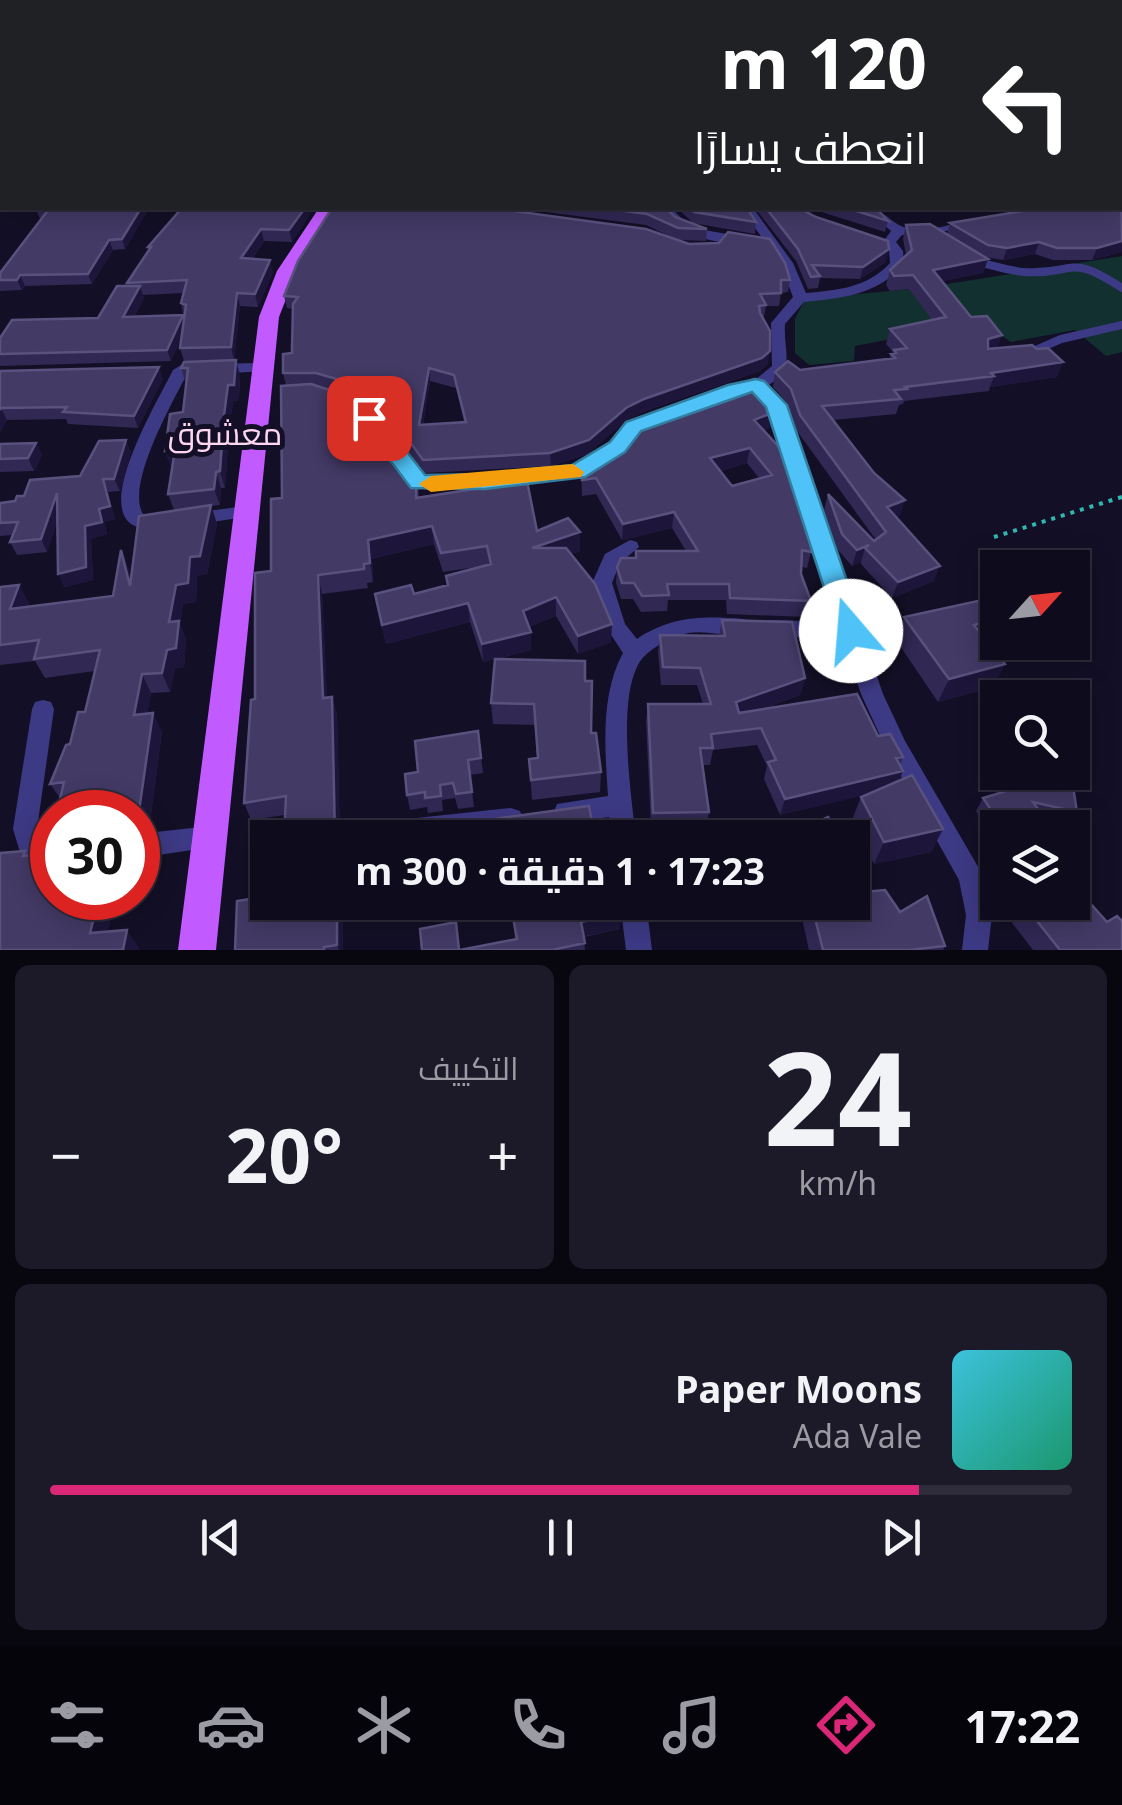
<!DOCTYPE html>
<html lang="ar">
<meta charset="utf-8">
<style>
:root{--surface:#0e0b1c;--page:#1c1929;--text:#f1f3f6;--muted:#9b9ba3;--line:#2e2b3b;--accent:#db2777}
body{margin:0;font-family:"Noto Sans",Cairo,sans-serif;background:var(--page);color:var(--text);direction:rtl;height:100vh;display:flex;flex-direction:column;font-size:38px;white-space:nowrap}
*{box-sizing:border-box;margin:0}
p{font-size:32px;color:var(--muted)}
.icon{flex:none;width:55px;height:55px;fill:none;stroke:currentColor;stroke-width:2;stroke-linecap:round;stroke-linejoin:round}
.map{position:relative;height:950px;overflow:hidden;direction:ltr}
.side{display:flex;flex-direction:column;gap:15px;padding:15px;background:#08060f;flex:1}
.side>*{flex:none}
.banner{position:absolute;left:0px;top:0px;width:1122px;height:210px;box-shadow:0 5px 25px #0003,0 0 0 2px var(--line);direction:rtl;background:#202124;color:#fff;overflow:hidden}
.needle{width:65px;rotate:63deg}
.fabs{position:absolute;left:980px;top:550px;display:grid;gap:20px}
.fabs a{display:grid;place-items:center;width:110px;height:110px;border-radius:0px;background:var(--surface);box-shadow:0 5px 25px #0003,0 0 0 2px var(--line);font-size:50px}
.speed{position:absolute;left:30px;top:790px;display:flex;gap:20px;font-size:50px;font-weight:700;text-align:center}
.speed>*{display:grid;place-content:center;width:130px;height:130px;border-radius:50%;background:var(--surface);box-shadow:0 5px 25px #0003,0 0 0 2px var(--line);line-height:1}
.speed .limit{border:15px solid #d22;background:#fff;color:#111}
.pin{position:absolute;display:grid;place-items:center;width:85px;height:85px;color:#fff;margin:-42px;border-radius:20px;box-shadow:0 5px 15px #0006}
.me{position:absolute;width:110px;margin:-55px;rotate:342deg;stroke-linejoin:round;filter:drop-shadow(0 0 8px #0008)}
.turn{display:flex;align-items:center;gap:35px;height:210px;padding:0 30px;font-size:45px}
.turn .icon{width:130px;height:130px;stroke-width:2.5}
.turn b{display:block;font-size:70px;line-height:85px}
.big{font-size:75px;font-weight:700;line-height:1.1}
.side .widget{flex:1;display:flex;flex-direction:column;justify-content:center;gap:15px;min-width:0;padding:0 35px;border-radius:15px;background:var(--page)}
.side .dial{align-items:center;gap:0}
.dial b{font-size:130px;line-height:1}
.song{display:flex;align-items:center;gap:30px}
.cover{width:120px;height:120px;border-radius:15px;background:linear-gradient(135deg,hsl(190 70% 55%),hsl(160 70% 35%))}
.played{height:10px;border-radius:5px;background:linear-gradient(90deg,var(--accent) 85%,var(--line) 85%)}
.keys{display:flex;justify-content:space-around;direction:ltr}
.heat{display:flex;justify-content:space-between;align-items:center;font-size:55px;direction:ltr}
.side .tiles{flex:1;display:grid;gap:15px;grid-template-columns:1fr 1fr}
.widget:last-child{grid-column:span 2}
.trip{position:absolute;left:250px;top:820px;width:620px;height:100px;border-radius:0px;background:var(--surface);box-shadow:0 5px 25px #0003,0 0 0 2px var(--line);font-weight:700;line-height:100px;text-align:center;direction:rtl}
.menu{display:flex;height:160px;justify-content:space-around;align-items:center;background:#06040b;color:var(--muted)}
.menu .icon{width:70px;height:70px}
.menu .selected{color:var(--accent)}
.menu b{font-size:45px;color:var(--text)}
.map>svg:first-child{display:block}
.green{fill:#12302f}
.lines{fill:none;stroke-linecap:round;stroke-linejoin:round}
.path{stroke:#2fb8b0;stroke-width:4;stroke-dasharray:4 6;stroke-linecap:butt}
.service-far1{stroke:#3d3a85;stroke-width:5}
.service{stroke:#3d3a85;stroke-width:8}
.minor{fill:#3d3a85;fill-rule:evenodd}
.primary{fill:#c25bff;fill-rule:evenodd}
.wall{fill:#312854;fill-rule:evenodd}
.shaded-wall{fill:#1d163a}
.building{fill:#433a66;stroke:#5a527e;stroke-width:2.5;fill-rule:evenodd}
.route{fill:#4fc3f7;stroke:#337fa1;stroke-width:2.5}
.slow{fill:#f59e0b}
.labels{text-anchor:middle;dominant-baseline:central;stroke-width:10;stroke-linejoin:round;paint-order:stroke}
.quarter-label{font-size:32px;fill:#ffd6f0;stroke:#130f26}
</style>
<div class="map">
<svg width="1122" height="950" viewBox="0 0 1122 950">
<rect width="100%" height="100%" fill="#130f26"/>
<path class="green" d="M1122,256V352L1106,356L1075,330L1011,342L980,322L855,346L854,361L809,365L795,353V319L805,299L922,288Z"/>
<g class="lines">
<path class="path" d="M994,537L1122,497"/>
<path class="service-far1" d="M808,0L812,2
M84,2L117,0"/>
<path class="service" d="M977,262C992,265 1009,271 1024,272C1078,275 1066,252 1122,288
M1029,353L1061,339L1122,325"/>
<path class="minor" d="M1120,16H1122V22H1120Z
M0,171H2V178H0Z
M660,208H672C695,238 722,227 749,242L743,246C710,241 681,237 660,208Z
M741,208H753L793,263L806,293C838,290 867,288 890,263L889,251L883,242L891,231L865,208C882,208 887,219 901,226C921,235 948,225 968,220L974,224L926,236L902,235L896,242L903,251L904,264C878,295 842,298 804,302L785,324C783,352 797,369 767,386L784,405L883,694L905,741L984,877L992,915L988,950H962L966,915L959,880L889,755L861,694L843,639L769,636L762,634L759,628L762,622L769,620L838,622L768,407L749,385L772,366L771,323L793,297L780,263Z
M261,363L266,365L269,368L266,371L217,374L209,369L217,364Z
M181,365L189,370C174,400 125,484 143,514L168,516L170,521L168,526C68,549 157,403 173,370Z
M332,389C382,405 389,455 428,478L573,466L611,443L622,426L660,412L668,417L666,421L634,434L623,451L583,475L426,490C399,481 387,454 370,433C358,417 344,406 326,397L324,394L326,391Z
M246,506L252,508L255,512L252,516L192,525L186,524L183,519L186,514L192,513Z
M630,540L637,542L639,547L620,563L612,583L625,624L637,639C671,616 703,616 743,619L750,621L753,627L750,633C728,640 704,627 681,635C666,640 644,651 637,667C618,705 631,795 636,838H612L609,817L566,823L557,820L554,812L557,804L608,796C605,749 600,695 623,653L606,627L592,583L605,554Z
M43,700L51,702L54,709L37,829L39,836L52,841V865L20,852L13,829L32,709L35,702Z
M511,808L520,811L523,819L520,827L511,830L450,838H398L395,831L398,823L407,819Z
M210,826L219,830L222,838L219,846L138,858V834Z
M620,902H646L652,950H626Z"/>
<path class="primary" d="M400,0H412V2H401Z
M319,208H336L297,271L279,317L216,950H178L259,317L277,271Z"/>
</g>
<path class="wall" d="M816,0H907L911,2H817Z
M972,0H1074L1075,2H971Z
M1122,189V252L1092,260H1053L1035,254L1003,260L985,257L988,259L983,273L942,281L997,348L1057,377L990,387L989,391L904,401L903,404L899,405L896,414L833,420L900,516L896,517L934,581L892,598L861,564V562L852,566L838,550L824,510L828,494L874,541L876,540L797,431L788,404L773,387L775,372L889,359L891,354L893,352L886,344L890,329L932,320L909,289L890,291L886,285L890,270L906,255L903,239L906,225L947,234L950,223L1120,208Z
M149,208L125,249L113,250L92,284L25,286L22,290L0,291V273L42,219H40L36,209Z
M182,208H314L292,242L264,241L252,259L273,272L258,307L240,306L234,360L184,361L180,348L181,338L171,361L0,366V338L98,318L128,286L127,283L149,250L148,247ZM184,293L181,303L184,318L183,315L134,317L144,298L143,295Z
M515,208H666L675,217L707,229L706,241L679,240L790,280L788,292L781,293L779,306H766L764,317L763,318L768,364L760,371L643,412L625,421L588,454L551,466L425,473L404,446L403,432H407V415H396L395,397L353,396L319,387L355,420V427L362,444L408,471L417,472L419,498L537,531L580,532V551L571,554L611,642L578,654L556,616L529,627L531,632V650L497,659L585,681L591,733L601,772L600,792L532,800L529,759L537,758L535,725L493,724L491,703L495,659L483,662L470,622L386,644L375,594H414L447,585L446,576L483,566L443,572L434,544L372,559L373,582L367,583L368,588L322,594L327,698L332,697L337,715L340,837L378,838H284L285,815L251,820L244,803L271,571L282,498L286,385L283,373L292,348L293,309L287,308L284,296L673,238L646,225ZM430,381L456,388L464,422L423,425Z
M677,208H747L756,222L755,234L693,223Z
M755,208H799L886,262L860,279L820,278L818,288L808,289L796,261Z
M809,208H876L888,221L885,232Z
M184,362L240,376L239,400L233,401L229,431L225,488H221L220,505L211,506L217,524L207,574L197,576L196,602L183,604L180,624L186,640L184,667L175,668L170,692L151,693L147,714L162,732L149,829L138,812H57L60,798L50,784L85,712L95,671L45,678L35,661L0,665V587L19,585L29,604L28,607L113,596L121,550L131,577L192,508L174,510L168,494L172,467L165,451L183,412L186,384L181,368Z
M0,371L163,379L138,428L68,424L66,419L7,420L0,432Z
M771,427L763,431L811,552L807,568L802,567L801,574L811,601L807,617L727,614L726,600H668L667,611L641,612L633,599H621L616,583L617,567L635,558L636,551H686L672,528L622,540L596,494L582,496L581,463ZM747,463L759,478L732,486L720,471Z
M36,443L42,455L34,471L0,472V444Z
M131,452L120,491L108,492L115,519L104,522L107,534L91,539L93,580L64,587L57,522L47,552L17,555L10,542L12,535L0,536V503L15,501L24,496L80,476Z
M998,599V639L988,642L1005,664L993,687L938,702L896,640L904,617Z
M722,620L805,678L800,695L759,710L878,736L903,757L900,765L899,781L943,829L931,852L874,864L852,820L861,797L868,794L780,815L764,779L767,766L757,745L713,750L710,765H703L709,812L706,829H651L646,721L648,704H703L697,685H661L658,652L660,635L719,636Z
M478,731L483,773L470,775L474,807L458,809L455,798L442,800L443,811L428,813L427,807L410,810L407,795L418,772Z
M1043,780L1077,812L1068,825L1046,820L1051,828H998V844L976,811L983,798Z
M338,902L343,917V950H235Z
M386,902H452L453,909L390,920Z
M649,902H743L742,906L652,921Z
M808,902H852L900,912L945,946L943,950H809L802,918Z
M1009,902H1072L1122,950H1033L1003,911Z
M512,912L620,929L584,937L585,950H422H460L515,940Z"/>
<path class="shaded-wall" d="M141,208H149L125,249L122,239Z
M305,208H314L292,242L289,230Z
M261,229L264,241L244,270L241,258Z
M109,240L113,250L92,284L88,274Z
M1122,241V252L1092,260L1097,248Z
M1039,242L1035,254L1003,260L1007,248Z
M889,249L886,262L860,279L863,267Z
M988,259L983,273L929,284L933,270Z
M270,260L273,272L258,307L255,294Z
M20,275L25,286L22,290L17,280Z
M140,286L144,298L127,329L123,317Z
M237,293L240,306L234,360L231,347Z
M183,315L186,326L171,361L167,350Z
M1002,335L997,350L983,354L988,339Z
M770,351L768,364L760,371L643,412L625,421L588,454L551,466L550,453L626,408L644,399Z
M236,360L240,376L239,400L233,401L229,431L225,488L220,471L224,415L228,385Z
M1063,362L1057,377L990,387L994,376L991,373Z
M159,367L163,379L138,428L134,416Z
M429,368L430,381L421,438L419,425Z
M1,408L7,420L0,432V410Z
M774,412L771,427L751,436L754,420Z
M126,440L131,452L120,491L114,479Z
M36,443L42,455L34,471L28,458Z
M750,448L747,463L708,474L710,458Z
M175,450L180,466L171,468L165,451Z
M216,472L221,488L220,505L214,489Z
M103,479L108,492L115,519L104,522L107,534L91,539L93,580L64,587L58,574L85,526L99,509Z
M57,493L63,506L47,552L41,539Z
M905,500L900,516L882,523L887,507Z
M211,505L217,524L207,574L197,576L196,602L183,604L180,624L186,640L184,667L175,668L170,692L162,673L176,585L190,557Z
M674,512L672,528L622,540L623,524Z
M432,526L434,544L372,559L373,582L370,563L368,540Z
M580,532V551L533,566L532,548Z
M869,545L865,548L861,562L852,566L857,550Z
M121,550L129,569L138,604L130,586Z
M940,566L934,581L892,598L898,582Z
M318,575L322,594L328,717L323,698Z
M19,585L29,604L21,628L10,609Z
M556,597V616L524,629L523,611Z
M468,603L470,622L386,644L382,625Z
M998,619V639L964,648L974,625Z
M612,624L611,642L578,654V636Z
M531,632V650L483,662L482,644Z
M1005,664L993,687L938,702L949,679Z
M142,674L151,693L143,734L134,715Z
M805,678L800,695L733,719L736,702Z
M332,697L337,715L340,838L335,837Z
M153,713L162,732L149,829L138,832V812H134Z
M903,771L896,788L780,815L785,799Z
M943,829L931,852L874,864L884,842Z
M99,898H116L104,950L90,933Z
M338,902L343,917V950H339L337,945Z
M621,913L620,929L580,937L581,922Z
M127,930L139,948V950H123Z"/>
<path class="building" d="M128,0H341L340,2H127Z
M364,0H388V2H364Z
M413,0H755L761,2H413Z
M839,0H907L911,2H843Z
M999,0H1074L1075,2H1005Z
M1121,188L1122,241L1097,248H1057L1039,242L1007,248L988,245L950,223L1041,208H1120V189Z
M38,208H141L122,239L109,240L88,274L20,275L17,280H0V273L49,209H36Z
M182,208H305L289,230L261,229L241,258L270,260L255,294L237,293L231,347L180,348L186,305L181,303L187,280L127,283L151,247H148Z
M332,208H492L646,229L689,244L719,243L728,232L770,239L785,263L790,280H781V293L760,294L766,305L759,306L760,313L770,331V351L762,358L644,399L626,408L589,440L550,453L423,460L403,432H407V402H394L398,384L350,383L316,373H283V354L292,353V348L293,304L298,297L284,296L298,261ZM429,368L454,375L466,422L419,425Z
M602,208H666L675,217L707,229L678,228L647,214Z
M690,208H747L756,222L694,212Z
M766,208H799L816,217L888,241L889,249L863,267L812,265L820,276L811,277L798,249Z
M847,208H876L888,221Z
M930,224L988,259L933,270L971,317L987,316L1002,335L988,339V349L1032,345L1037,349L1048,348L1063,362L991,373L994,376L905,387L907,389L894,390L901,399L822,406L874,473L905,500L887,507L940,566L898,582L865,548L869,545L857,550L842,534L828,494L874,541L886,532L800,415L791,389L775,372L788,361L800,370L895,358L891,354L896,353L894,350L907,348L890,329L946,317L913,275L894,276L890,270L912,250L906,225Z
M117,286H140L123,317L183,315L167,350L0,354V338L12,320L98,318Z
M236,360L234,385H228L224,415L220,471L216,472L214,489L168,494L175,450L165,451L170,414L183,412L188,368H181L184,362Z
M159,367L134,416L63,412L67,407L1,408L0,410V371Z
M754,379L767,393L774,412L754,420L789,458L814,531L811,552L802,550L801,574L811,601L730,598L729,584H667L669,595L642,596L634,583H622L617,567L621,558H636V551H698L674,512L623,524L596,478L582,480L581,463L626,439L643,419ZM750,448L772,475L732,486L710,458Z
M311,384L342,394L351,402L353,427H359L360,444L382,439L408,471L417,472L416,498L527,481L537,531L568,518L580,532L532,548H566L595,584L612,624L578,636L556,597L523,611L531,632L482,644L468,603L382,625L375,594L411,585L414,594L448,585L446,576L491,564L487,546L441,553L432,526L368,540L370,563L364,564V569L318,575L323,698L332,697L335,837L376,832V838H284L286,796L244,803L251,700L255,699V573L271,571V499L282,498L281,386Z
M126,440L114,479H103L110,506L99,509L102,522L85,526L86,567L58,574L57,493L41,539L10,542L18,522L0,523V503L15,501L17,496H24L30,480L80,476L99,441Z
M36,443L28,458L0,459V444Z
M211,505L200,556L190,557L188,583L176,585L169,622L179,621L176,648L167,650L162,673L142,674L134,715L153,713L139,811L96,812V810L82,812H57L64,782L50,784L66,745L70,744L78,712H85L100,650L34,659L39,640L0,645V587L19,585L10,609L113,596L121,550L130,586L139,516Z
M996,597L998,599V619L974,625L1005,664L949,679L904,617Z
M722,620L792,622L805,678L736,702L739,713L857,694L878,736L890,734L903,757L896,758L903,771L785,799L768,762L776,760L761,728L711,734L713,748H700L709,812L653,813L648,704H711L700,668L663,667L660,635L725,636Z
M495,659L585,661V681H592L591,733H596L601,772L531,780L529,759L538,758L534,704L491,703Z
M478,731L481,758L468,760L472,792L456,794L453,783L440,785L441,796L425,798V792L407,795L405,774L418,772L415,741Z
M912,775L943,829L884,842L861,797Z
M1043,780L1073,786L1077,812L1033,802L1051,828H1003L983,798Z
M589,806L595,838H468L466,828L500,818Z
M828,817L842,838H780Z
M445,834V838H420Z
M729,834L730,838H709Z
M25,851L23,856L52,853V898H99L90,933L127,930L123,950H0V853Z
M1072,883L1107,922L1117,916L1122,921V950H1060L1022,902H1072Z
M885,890L900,912L927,896L945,946L909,950H823L811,902H852V893Z
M268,896V902H337V945L324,947V950H235L237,901Z
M546,902H620L621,913L581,922L585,943L552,950H460L517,939L512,912Z
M456,922L459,950H422L420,929Z"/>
<path class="route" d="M756,379L764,381L787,405L864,631L860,639L851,642L842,639L838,631L766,407L752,392L641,431L625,452L585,477L485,489L411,488L358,418L361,413H377L425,475L485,474L572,465L610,442L626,422L728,385Z"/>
<path class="slow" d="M573,464L584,472L581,477L431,492L419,484L431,476Z"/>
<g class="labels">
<g class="quarter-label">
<text x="225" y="432">معشوق</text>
</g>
</g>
</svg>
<div class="fabs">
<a><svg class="needle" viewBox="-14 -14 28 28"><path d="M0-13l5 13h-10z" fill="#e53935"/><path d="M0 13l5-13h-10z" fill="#9b9ba3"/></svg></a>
<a><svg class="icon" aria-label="search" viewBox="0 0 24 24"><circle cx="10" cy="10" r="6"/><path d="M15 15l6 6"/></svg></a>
<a><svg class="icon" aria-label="layers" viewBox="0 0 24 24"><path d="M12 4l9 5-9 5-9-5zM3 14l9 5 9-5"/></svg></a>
</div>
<div class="speed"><div class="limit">30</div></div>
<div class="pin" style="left:369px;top:418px;background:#d93025"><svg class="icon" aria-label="arrive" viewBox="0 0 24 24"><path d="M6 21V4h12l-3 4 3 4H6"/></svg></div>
<svg class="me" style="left:851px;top:631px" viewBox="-20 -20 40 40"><circle r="19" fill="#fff"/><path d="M0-13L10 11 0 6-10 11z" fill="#4fc3f7"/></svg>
<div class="trip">17:23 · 1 دقيقة · 300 m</div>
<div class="banner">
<div class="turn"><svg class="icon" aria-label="left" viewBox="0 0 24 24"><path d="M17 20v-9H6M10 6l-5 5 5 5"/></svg><div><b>120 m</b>انعطف يسارًا</div></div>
</div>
</div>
<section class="side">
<div class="tiles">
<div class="widget dial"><b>24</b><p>km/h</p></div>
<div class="widget"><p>التكييف</p>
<div class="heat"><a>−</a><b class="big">20°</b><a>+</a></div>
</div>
<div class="widget">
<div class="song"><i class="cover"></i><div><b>Paper Moons</b><p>Ada Vale</p></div></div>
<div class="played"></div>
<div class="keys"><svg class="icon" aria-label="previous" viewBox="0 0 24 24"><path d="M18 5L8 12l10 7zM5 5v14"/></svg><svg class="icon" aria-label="pause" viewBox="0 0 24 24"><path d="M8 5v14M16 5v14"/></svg><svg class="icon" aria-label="next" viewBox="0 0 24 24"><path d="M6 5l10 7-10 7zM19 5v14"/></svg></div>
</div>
</div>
</section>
<nav class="menu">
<b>17:22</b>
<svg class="icon selected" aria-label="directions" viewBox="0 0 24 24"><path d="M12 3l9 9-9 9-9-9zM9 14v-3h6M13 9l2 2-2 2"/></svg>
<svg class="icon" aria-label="music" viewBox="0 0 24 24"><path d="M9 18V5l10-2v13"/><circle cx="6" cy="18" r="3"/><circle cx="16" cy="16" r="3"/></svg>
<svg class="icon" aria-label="phone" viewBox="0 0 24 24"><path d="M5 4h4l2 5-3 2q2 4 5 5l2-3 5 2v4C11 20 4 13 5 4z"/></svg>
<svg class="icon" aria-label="climate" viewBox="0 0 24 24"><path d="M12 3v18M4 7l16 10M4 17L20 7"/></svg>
<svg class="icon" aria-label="car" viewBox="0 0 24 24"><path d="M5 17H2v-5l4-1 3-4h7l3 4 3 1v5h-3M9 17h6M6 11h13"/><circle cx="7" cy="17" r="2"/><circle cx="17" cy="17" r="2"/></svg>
<svg class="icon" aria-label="filters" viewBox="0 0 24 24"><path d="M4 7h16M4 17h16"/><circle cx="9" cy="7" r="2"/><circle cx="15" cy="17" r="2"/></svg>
</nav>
